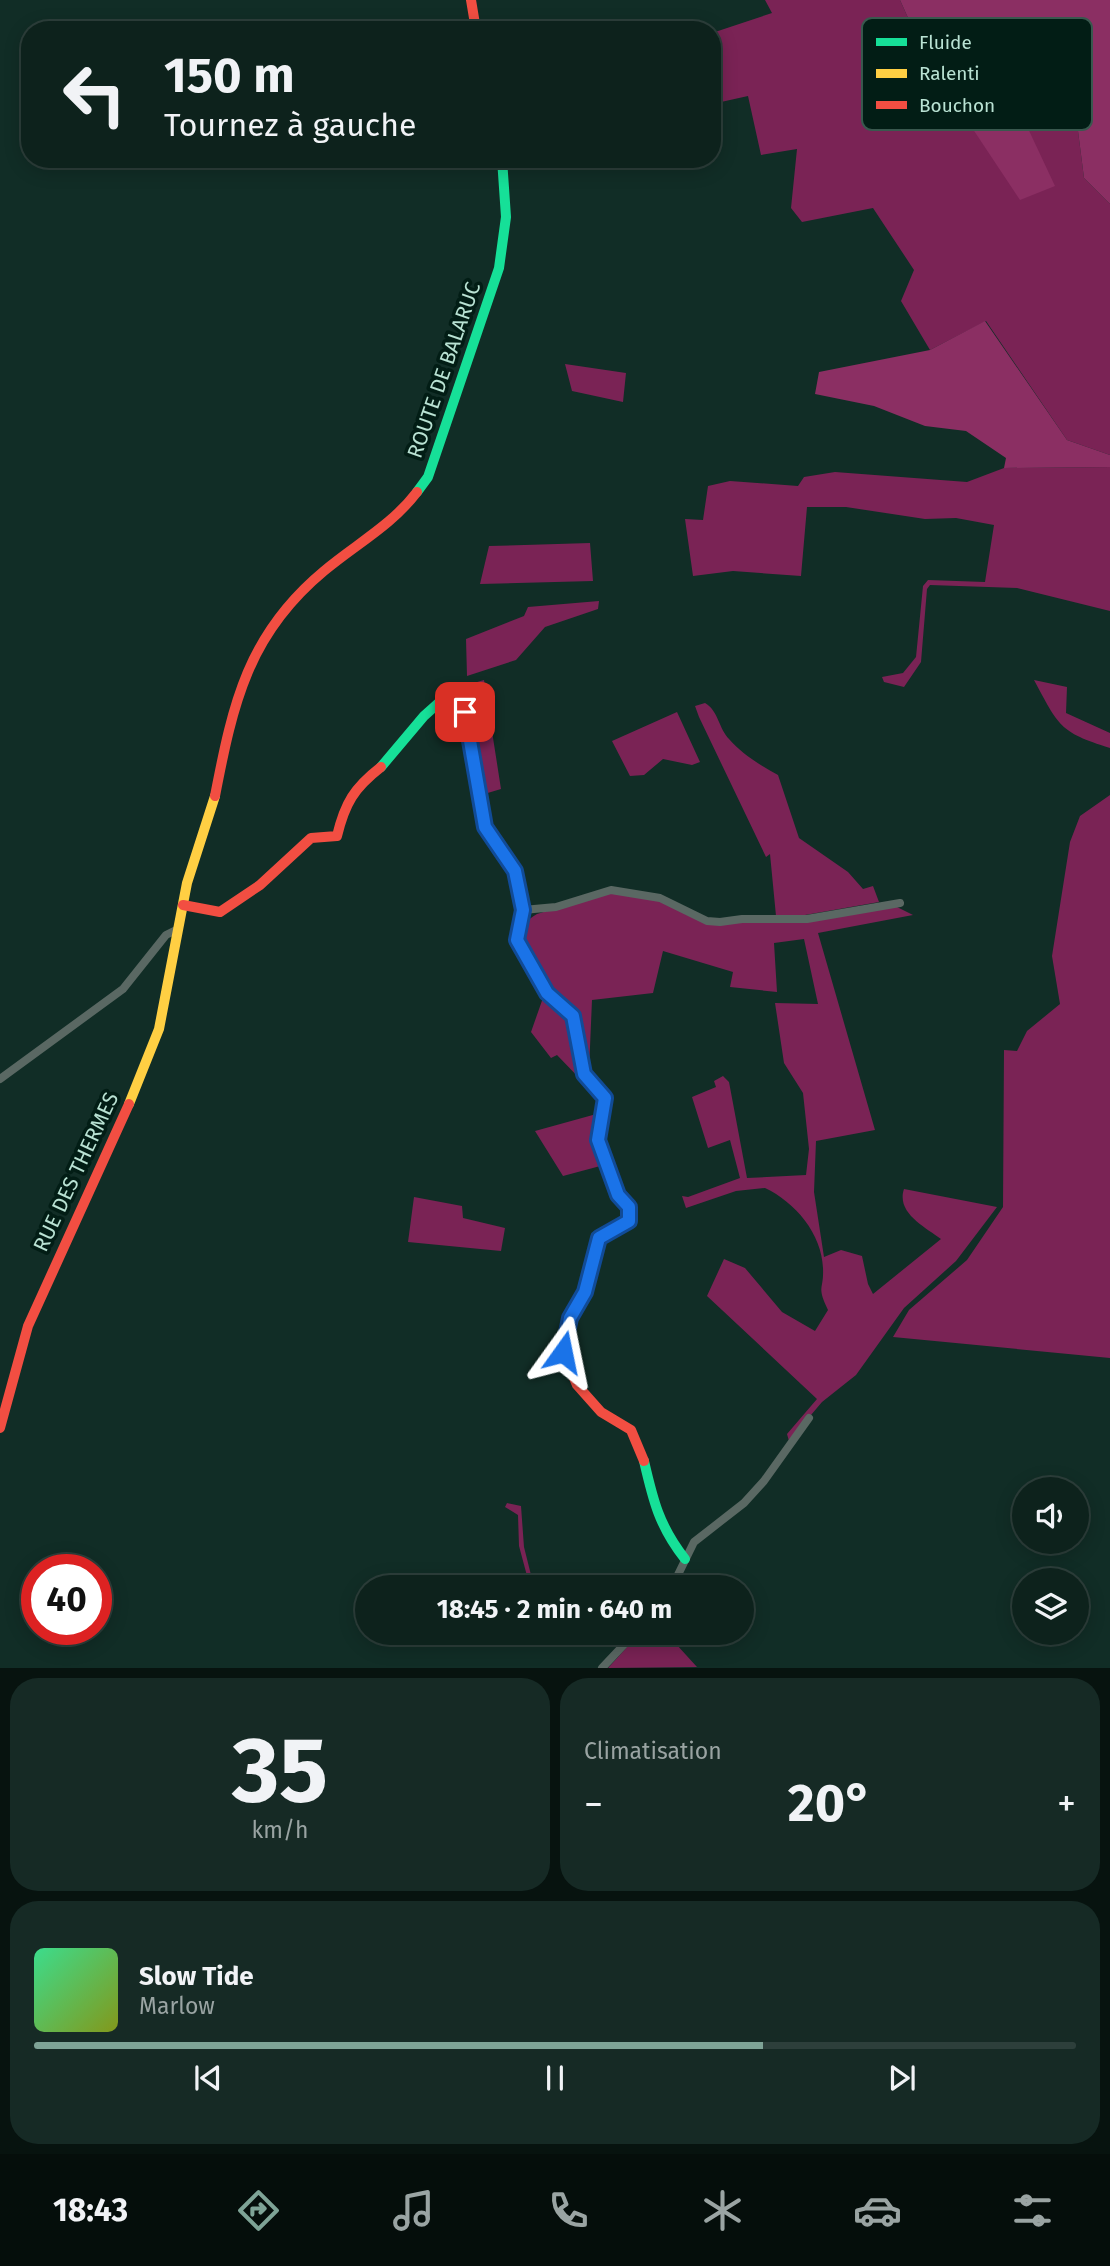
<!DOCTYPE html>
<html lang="fr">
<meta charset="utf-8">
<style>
:root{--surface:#0d221c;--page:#162a25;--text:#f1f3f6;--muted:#9aa4a3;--line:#2d3f3b;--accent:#7ea396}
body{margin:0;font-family:"Fira Sans",sans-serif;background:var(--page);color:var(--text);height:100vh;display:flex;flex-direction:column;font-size:26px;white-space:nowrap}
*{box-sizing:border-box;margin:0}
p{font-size:23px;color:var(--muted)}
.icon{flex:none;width:38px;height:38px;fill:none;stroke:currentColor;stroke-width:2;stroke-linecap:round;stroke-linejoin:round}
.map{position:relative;height:1668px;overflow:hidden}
.drawer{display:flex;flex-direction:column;gap:10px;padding:10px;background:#07130f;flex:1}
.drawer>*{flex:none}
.banner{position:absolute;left:21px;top:21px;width:700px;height:147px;border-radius:28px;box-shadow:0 4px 18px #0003,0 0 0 2px var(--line);background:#0d221c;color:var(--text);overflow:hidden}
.buttons{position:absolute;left:1012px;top:1477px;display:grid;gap:14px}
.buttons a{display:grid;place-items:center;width:77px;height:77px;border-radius:50%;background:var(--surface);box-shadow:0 4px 18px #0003,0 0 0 2px var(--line);font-size:35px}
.speed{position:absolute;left:21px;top:1554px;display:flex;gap:14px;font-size:35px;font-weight:700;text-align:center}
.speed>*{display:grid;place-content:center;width:91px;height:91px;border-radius:50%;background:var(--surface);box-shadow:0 4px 18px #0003,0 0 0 2px var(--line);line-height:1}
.speed .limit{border:10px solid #d22;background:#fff;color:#111}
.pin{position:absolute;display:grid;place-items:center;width:60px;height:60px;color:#fff;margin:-30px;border-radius:14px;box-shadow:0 4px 10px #0006}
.me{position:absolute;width:77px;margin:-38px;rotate:12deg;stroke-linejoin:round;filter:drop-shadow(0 0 5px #0008)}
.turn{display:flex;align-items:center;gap:24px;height:147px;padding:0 28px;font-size:32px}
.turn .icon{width:91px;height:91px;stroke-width:2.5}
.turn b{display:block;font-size:49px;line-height:60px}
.big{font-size:52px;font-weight:700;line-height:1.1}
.drawer .card{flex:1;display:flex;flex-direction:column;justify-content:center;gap:10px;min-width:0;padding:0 24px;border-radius:28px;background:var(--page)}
.drawer .dial{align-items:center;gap:0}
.dial b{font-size:91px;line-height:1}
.song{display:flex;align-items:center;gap:21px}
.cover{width:84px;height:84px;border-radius:10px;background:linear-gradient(135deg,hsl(150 70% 55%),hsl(70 70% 35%))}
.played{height:7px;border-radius:4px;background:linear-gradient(90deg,var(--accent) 70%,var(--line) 70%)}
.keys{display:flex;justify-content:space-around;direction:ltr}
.heat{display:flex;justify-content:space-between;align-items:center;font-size:38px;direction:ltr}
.drawer .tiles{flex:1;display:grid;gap:10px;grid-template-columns:1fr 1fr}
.card:last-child{grid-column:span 2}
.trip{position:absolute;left:355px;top:1575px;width:399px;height:70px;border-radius:35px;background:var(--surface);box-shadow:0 4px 18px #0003,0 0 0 2px var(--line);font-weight:700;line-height:70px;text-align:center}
.menu{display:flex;height:112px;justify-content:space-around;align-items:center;background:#050e0b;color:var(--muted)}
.menu .icon{width:49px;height:49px}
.menu .current{color:var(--accent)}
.menu b{font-size:32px;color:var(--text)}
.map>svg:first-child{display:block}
.green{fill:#7a2355}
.forest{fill:#8b2f63}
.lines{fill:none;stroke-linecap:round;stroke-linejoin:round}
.street{stroke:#5a6863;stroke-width:8}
.fast{stroke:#16e098;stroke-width:10}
.slow{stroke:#ffcf43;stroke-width:10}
.jam{stroke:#f24e42;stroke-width:10}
.route-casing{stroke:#114b97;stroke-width:18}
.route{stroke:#1a73e8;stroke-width:12}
.labels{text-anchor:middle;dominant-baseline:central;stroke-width:7;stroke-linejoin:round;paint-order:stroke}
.street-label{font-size:21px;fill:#b9e2d3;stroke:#021d15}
.key{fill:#021d15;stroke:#39584e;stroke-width:2}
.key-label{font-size:19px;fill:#b9e2d3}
</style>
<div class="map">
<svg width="1110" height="1668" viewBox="0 0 1110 1668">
<rect width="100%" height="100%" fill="#112d26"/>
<path class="green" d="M765,0H900L927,60L1016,105L1078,131L1084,178L1110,204V455L1067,440L986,321L930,350L901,301L914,270L873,208L802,222L791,208L797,149L761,155L748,96L712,104V33L772,13Z
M565,364L626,373L623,402L572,391Z
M1110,467V611L1017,588L930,585L927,589L921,662L904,687L884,682L882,677L903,673L916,657L923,586L928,580L985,582L994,525L956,518L925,519L846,507H807L801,576L733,571L693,576L685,519L703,520L708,486L730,481L798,486L804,477L835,472L967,482L1004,468Z
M590,543L593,581L480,584L489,546Z
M599,601L598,609L545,627L516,660L467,676L466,639L524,616L528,607Z
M484,680L501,789L481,795L472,744L467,685Z
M1034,680L1067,687L1066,713L1110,733V748C1059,732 1059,726 1034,680Z
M705,703C718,710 719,729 729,739C743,755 760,765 778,775L799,838L848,872L863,889L873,886L879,902L805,915L776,916L770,854L766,857L699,717L695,706Z
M677,712L700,762L692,765L663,759L644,775L630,776L612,741Z
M1110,795V1358L893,1337L909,1310L967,1260L1003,1207L1004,1050L1017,1051L1027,1031L1060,1004L1052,956L1070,842L1080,816Z
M610,892L657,900L695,918L783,923L895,906L913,915L818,933L875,1130L816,1141L814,1192L824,1257L841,1250L862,1256L868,1284L873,1294L941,1239C925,1227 896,1213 904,1189L997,1207L956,1261L904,1308L856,1375L822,1402L789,1441L787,1434L817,1399L707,1296L724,1259L745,1268L782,1312L815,1331L828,1310C816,1285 824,1291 823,1268C822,1234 795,1202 765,1188L736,1191L686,1208L682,1196L688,1197L740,1178L730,1140L708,1148L692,1097L716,1087L714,1081L723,1076L729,1082L747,1178L806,1175L809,1149L803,1093L784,1063L775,1003L818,1004L804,939L774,943L777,992L730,987L733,972L663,951L653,993L592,1000L589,1071C585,1057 583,1041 577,1028C564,1003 492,938 537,914Z
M544,995L569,1013L584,1083L557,1055L551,1058L531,1032Z
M600,1113L604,1165L563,1176L535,1131Z
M414,1197L462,1206L463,1218L505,1228L501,1251L408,1242Z
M507,1503L521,1506L524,1547L534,1587H530L519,1546L518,1515L505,1507Z
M640,1633H666L697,1667L608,1668Z"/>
<path class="forest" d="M900,0H1110V204L1084,178L1078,131L1017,105L1055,186L1020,200L927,60Z
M985,321L1067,440L1110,455V467L1004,468L1006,458L966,431L925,426L874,406L815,394L819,372L930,350Z"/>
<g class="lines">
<path class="street" d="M523,910L556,907L611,890L660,898L707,921L720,922L742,919H807L900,903
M0,1079L123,989L166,935L178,929
M672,1587L694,1542L744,1503L764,1481L809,1418
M602,1668L635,1633"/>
<path class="fast" d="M417,492L428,477L499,268L506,217L502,159
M381,767L424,716L452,691L463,695L466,728L485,827L515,871L523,910L518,941L547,993L573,1016L584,1074L605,1098L598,1140L601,1150
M644,1461C653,1500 659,1526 685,1559"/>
<path class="slow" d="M129,1104L159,1029L187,883L215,796"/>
<path class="jam" d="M471,0L476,30
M215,796C233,703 248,634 324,571C356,544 391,526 417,492
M183,905L220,912L260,885L311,838L337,836C345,803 354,788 381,767
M601,1150L618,1195L629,1207V1221L599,1238L585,1292L570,1318L563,1352L577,1385L601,1412L631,1430L644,1461
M0,1428L28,1326L129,1104"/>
</g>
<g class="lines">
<g class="route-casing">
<path id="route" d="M465,712L485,827L515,871L523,910L517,940L547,993L573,1016L584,1074L605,1098L598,1140L618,1195L629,1207V1221L599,1238L585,1292L570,1318L563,1352"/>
</g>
<use href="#route" class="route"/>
</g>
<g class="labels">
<g class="street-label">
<text transform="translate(444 370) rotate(-71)">ROUTE DE BALARUC</text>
<text transform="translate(76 1172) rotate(-65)">RUE DES THERMES</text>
</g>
</g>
<rect x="862" y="18" width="230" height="112" rx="10" class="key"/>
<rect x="876" y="38" width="31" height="8" fill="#16e098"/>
<rect x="876" y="69" width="31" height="9" fill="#ffcf43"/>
<rect x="876" y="101" width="31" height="8" fill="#f24e42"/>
<g class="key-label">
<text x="919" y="49">Fluide</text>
<text x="919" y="80">Ralenti</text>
<text x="919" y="112">Bouchon</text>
</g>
</svg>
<div class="buttons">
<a><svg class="icon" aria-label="sound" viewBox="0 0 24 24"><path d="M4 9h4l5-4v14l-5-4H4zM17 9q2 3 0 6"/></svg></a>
<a><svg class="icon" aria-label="layers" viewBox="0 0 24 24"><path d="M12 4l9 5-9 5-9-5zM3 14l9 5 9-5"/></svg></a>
</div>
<div class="speed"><div class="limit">40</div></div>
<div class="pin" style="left:465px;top:712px;background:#d93025"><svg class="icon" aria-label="arrive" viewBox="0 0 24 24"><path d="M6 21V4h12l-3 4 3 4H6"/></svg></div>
<svg class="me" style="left:563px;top:1352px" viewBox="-20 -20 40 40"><path d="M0-17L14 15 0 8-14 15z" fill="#1a73e8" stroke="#fff" stroke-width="4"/></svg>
<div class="trip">18:45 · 2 min · 640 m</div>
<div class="banner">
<div class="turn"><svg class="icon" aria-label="left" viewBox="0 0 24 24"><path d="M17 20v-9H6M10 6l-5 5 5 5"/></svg><div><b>150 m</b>Tournez à gauche</div></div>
</div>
</div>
<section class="drawer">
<div class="tiles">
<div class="card dial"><b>35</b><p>km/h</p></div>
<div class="card"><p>Climatisation</p>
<div class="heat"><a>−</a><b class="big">20°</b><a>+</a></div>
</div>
<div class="card">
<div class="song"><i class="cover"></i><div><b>Slow Tide</b><p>Marlow</p></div></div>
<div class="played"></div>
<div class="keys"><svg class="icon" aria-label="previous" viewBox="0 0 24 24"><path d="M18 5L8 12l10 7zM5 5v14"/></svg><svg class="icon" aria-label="pause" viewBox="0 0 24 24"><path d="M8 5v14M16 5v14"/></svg><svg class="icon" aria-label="next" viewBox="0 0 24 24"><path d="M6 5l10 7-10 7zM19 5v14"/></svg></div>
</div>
</div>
</section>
<nav class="menu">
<b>18:43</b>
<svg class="icon current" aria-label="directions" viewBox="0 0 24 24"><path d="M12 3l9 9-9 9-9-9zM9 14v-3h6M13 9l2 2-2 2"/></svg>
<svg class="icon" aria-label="music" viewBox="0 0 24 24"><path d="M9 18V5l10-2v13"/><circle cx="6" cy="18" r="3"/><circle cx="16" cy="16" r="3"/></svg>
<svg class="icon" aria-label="phone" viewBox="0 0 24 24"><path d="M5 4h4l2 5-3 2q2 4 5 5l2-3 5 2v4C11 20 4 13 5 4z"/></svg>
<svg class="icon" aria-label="climate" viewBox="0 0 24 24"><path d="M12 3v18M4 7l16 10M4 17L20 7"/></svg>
<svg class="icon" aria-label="car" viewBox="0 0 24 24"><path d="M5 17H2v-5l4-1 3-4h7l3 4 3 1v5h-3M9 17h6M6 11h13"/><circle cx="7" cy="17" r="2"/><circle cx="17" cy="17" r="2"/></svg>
<svg class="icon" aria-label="filters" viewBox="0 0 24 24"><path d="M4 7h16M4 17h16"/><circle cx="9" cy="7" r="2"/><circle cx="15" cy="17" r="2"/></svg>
</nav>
